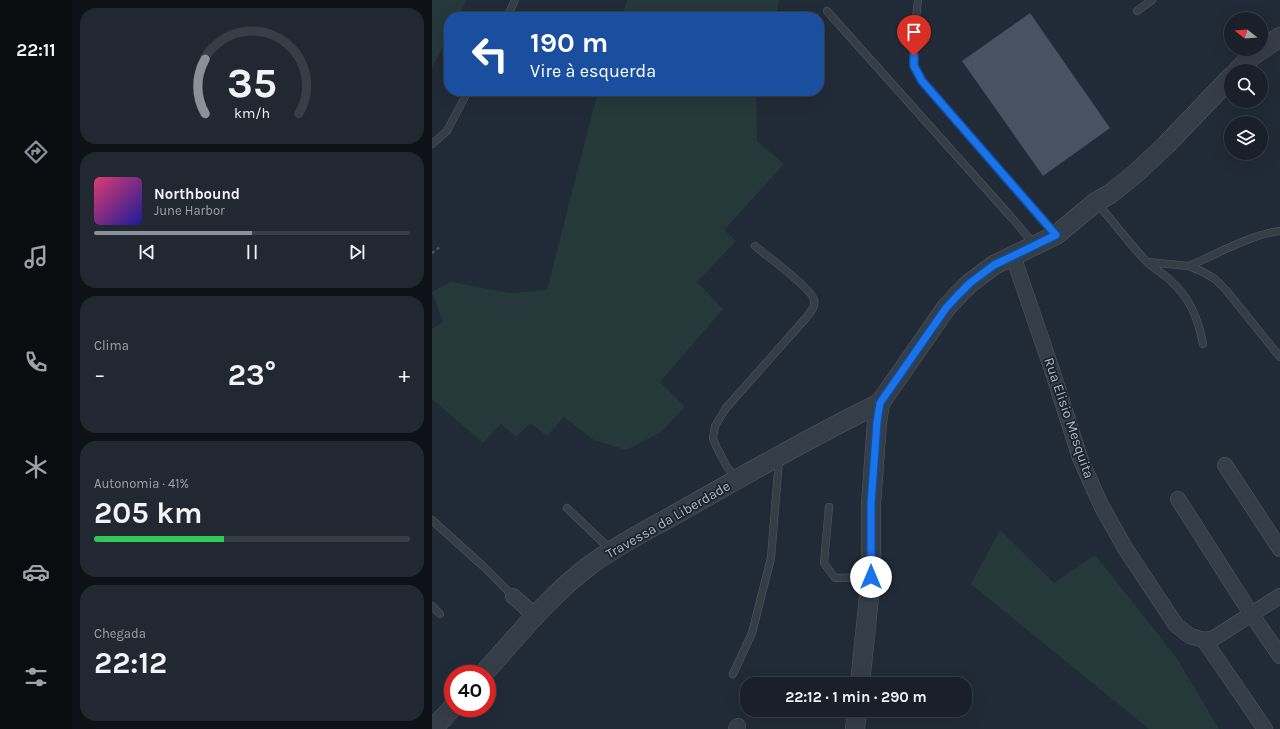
<!DOCTYPE html>
<html lang="pt">
<meta charset="utf-8">
<style>
:root{--surface:#192029;--page:#222831;--text:#f1f3f6;--muted:#9fa3a8;--line:#373e46;--accent:#8c9099}
body{margin:0;font-family:Karla,sans-serif;background:var(--page);color:var(--text);height:100vh;display:flex;flex-direction:column;font-size:15px;white-space:nowrap}
*{box-sizing:border-box;margin:0}
p{font-size:13px;color:var(--muted)}
.icon{flex:none;width:22px;height:22px;fill:none;stroke:currentColor;stroke-width:2;stroke-linecap:round;stroke-linejoin:round}
.map{position:relative;flex:1;overflow:hidden}
.details{display:flex;flex-direction:column;gap:8px;padding:8px;background:#0e1217;width:360px}
.details>*{flex:none}
.top-card{position:absolute;left:12px;top:12px;width:380px;height:84px;border-radius:16px;box-shadow:0 4px 16px #0002,0 0 0 1px var(--line);background:#1a4fa0;color:#fff;overflow:hidden}
.needle{width:26px;rotate:287deg}
.fabs{position:absolute;left:792px;top:12px;display:grid;gap:8px}
.fabs a{display:grid;place-items:center;width:44px;height:44px;border-radius:50%;background:var(--surface);box-shadow:0 4px 16px #0002,0 0 0 1px var(--line);font-size:20px}
.speed{position:absolute;left:12px;top:665px;display:flex;gap:8px;font-size:20px;font-weight:700;text-align:center}
.speed>*{display:grid;place-content:center;width:52px;height:52px;border-radius:50%;background:var(--surface);box-shadow:0 4px 16px #0002,0 0 0 1px var(--line);line-height:1}
.speed .limit{border:6px solid #d22;background:#fff;color:#111}
.pin{position:absolute;display:grid;place-items:center;width:34px;height:34px;color:#fff;margin:-41px -17px;border-radius:50% 50% 50% 0;rotate:-45deg;box-shadow:0 0 4px #0007}
.pin .icon{rotate:45deg}
.me{position:absolute;width:44px;margin:-22px;rotate:0deg;stroke-linejoin:round;filter:drop-shadow(0 0 3px #0008)}
.turn{display:flex;align-items:center;gap:14px;height:84px;padding:0 20px;font-size:18px}
.turn .icon{width:52px;height:52px;stroke-width:2.5}
.turn b{display:block;font-size:28px;line-height:34px}
.big{font-size:30px;font-weight:700;line-height:1.1}
.details .card{flex:1;display:flex;flex-direction:column;justify-content:center;gap:6px;min-width:0;padding:0 14px;border-radius:16px;background:var(--page)}
.details .dial{align-items:center;gap:0}
.dial svg{height:104px;overflow:visible;fill:none;stroke:var(--line);stroke-width:7;stroke-linecap:round;text-anchor:middle}
.dial text{fill:var(--text);stroke:none}
.song{display:flex;align-items:center;gap:12px}
.cover{width:48px;height:48px;border-radius:6px;background:linear-gradient(135deg,hsl(340 70% 55%),hsl(240 70% 35%))}
.played{height:4px;border-radius:2px;background:linear-gradient(90deg,var(--accent) 50%,var(--line) 50%)}
.keys{display:flex;justify-content:space-around;direction:ltr}
.heat{display:flex;justify-content:space-between;align-items:center;font-size:22px;direction:ltr}
.charge{height:6px;border-radius:3px;background:linear-gradient(90deg,#34c759 41%,var(--line) 0)}
.trip{position:absolute;left:308px;top:677px;width:232px;height:40px;border-radius:16px;background:var(--surface);box-shadow:0 4px 16px #0002,0 0 0 1px var(--line);font-weight:700;line-height:40px;text-align:center}
main{display:flex;flex:1;min-height:0}
.tab-bar{display:flex;flex-direction:column;width:72px;justify-content:space-around;align-items:center;background:#0a0d10;color:var(--muted)}
.tab-bar .icon{width:28px;height:28px}
.tab-bar .on{color:var(--accent)}
.tab-bar b{font-size:18px;color:var(--text)}
.map>svg:first-child{display:block}
.green{fill:#26393a}
.building{fill:#485260}
.lines{fill:none;stroke-linecap:round;stroke-linejoin:round}
.service-casing{stroke:#525a65;stroke-width:8}
.minor-casing{stroke:#525a65;stroke-width:16}
.tertiary-casing{stroke:#525a65;stroke-width:20}
.path{stroke:#435557;stroke-width:2.5;stroke-dasharray:3 3;stroke-linecap:butt}
.service{stroke:#353d47;stroke-width:7}
.minor{stroke:#353d47;stroke-width:15}
.tertiary{stroke:#353d47;stroke-width:19}
.route-casing{stroke:#114b97;stroke-width:10}
.route{stroke:#1a73e8;stroke-width:7}
.labels{text-anchor:middle;dominant-baseline:central;stroke-width:3.5;stroke-linejoin:round;paint-order:stroke}
.street-label{font-size:14px;fill:#afb7c4;stroke:#1a222c}
</style>
<main>
<nav class="tab-bar">
<b>22:11</b>
<svg class="icon on" aria-label="directions" viewBox="0 0 24 24"><path d="M12 3l9 9-9 9-9-9zM9 14v-3h6M13 9l2 2-2 2"/></svg>
<svg class="icon" aria-label="music" viewBox="0 0 24 24"><path d="M9 18V5l10-2v13"/><circle cx="6" cy="18" r="3"/><circle cx="16" cy="16" r="3"/></svg>
<svg class="icon" aria-label="phone" viewBox="0 0 24 24"><path d="M5 4h4l2 5-3 2q2 4 5 5l2-3 5 2v4C11 20 4 13 5 4z"/></svg>
<svg class="icon" aria-label="climate" viewBox="0 0 24 24"><path d="M12 3v18M4 7l16 10M4 17L20 7"/></svg>
<svg class="icon" aria-label="car" viewBox="0 0 24 24"><path d="M5 17H2v-5l4-1 3-4h7l3 4 3 1v5h-3M9 17h6M6 11h13"/><circle cx="7" cy="17" r="2"/><circle cx="17" cy="17" r="2"/></svg>
<svg class="icon" aria-label="filters" viewBox="0 0 24 24"><path d="M4 7h16M4 17h16"/><circle cx="9" cy="7" r="2"/><circle cx="15" cy="17" r="2"/></svg>
</nav>
<section class="details">
<div class="card dial"><svg viewBox="0 0 100 80">
<path d="M14 69A42 42 0 1 1 86 69"/>
<path d="M14 69A42 42 0 0 1 14 27" stroke="#8c9099"/>
<text x="50" y="56" font-size="32" font-weight="700">35</text>
<text x="50" y="72" font-size="11">km/h</text>
</svg></div>
<div class="card">
<div class="song"><i class="cover"></i><div><b>Northbound</b><p>June Harbor</p></div></div>
<div class="played"></div>
<div class="keys"><svg class="icon" aria-label="previous" viewBox="0 0 24 24"><path d="M18 5L8 12l10 7zM5 5v14"/></svg><svg class="icon" aria-label="pause" viewBox="0 0 24 24"><path d="M8 5v14M16 5v14"/></svg><svg class="icon" aria-label="next" viewBox="0 0 24 24"><path d="M6 5l10 7-10 7zM19 5v14"/></svg></div>
</div>
<div class="card"><p>Clima</p>
<div class="heat"><a>−</a><b class="big">23°</b><a>+</a></div>
</div>
<div class="card"><p>Autonomia · 41%</p><b class="big">205 km</b><div class="charge"></div></div>
<div class="card"><p>Chegada</p><b class="big">22:12</b></div>
</section>
<div class="map">
<svg width="848" height="729" viewBox="0 0 848 729">
<rect width="100%" height="100%" fill="#212b37"/>
<path class="green" d="M0,0H35L26,17H17V35L0,67Z
M195,0H347L344,17H190Z
M166,91H324L325,141L352,164L292,230L304,241L265,282L291,309L228,382L253,407L229,432L194,450L162,440L132,417L115,436L98,423L84,437L69,424L51,443L0,399V329L11,322L0,292L19,282L78,293L115,290Z
M568,530L622,583L663,555L744,657L787,729H717L539,584Z"/>
<path class="building" d="M598,13L678,128L611,176L530,61Z"/>
<g class="lines">
<g class="service-casing">
<path id="service" d="M486,0L481,44L482,66L490,81L623,235
M395,11L580,218L602,244
M705,11L720,0
M75,17L83,0
M0,144L15,131L36,91
M664,202C681,221 696,242 714,261C721,268 730,273 738,280C758,298 766,318 771,344
M715,262L757,266L771,272L783,279L794,290L848,357
M757,266C783,255 820,234 848,231
M305,479L295,467L284,446L281,438L283,426L294,408L373,319C377,314 384,307 382,300C380,289 334,255 323,246
M397,507L392,563L403,578L439,577
M135,508L179,550
M0,520L52,567L81,596
M0,606L8,614
M301,674L320,633L339,558L347,459"/>
</g>
<g class="minor-casing">
<path id="minor" d="M581,256L621,373L648,458L669,505L693,548L744,625L758,636L772,640
M793,465L848,549
M746,499L820,615L848,656
M81,596L103,616
M772,640L833,729
M772,640L782,638L848,596
M304,729L306,726"/>
</g>
<g class="tertiary-casing">
<path id="tertiary" d="M805,71L820,56L848,37
M51,674C85,637 117,596 157,566C186,544 220,528 251,510C316,473 381,436 448,403
M428,684L439,577V504L445,422L448,403L514,308L525,296L538,283L562,265L624,235L664,202L678,194L703,174L734,145L799,77
M1,729L21,707
M423,729L425,710"/>
</g>
<path class="path" d="M0,253L8,247"/>
<use href="#service" class="service"/>
<use href="#minor" class="minor"/>
<use href="#tertiary" class="tertiary"/>
</g>
<g class="lines">
<g class="route-casing">
<path id="route" d="M439,577V504L445,422L448,403L514,308L525,296L538,283L562,265L624,235L490,81L482,66V56"/>
</g>
<use href="#route" class="route"/>
</g>
<g class="labels">
<g class="street-label">
<text transform="translate(637 418) rotate(71)">Rua Elisio Mesquita</text>
<text transform="translate(236 520) rotate(-30)">Travessa da Liberdade</text>
</g>
</g>
</svg>
<div class="fabs">
<a><svg class="needle" viewBox="-14 -14 28 28"><path d="M0-13l5 13h-10z" fill="#e53935"/><path d="M0 13l5-13h-10z" fill="#9fa3a8"/></svg></a>
<a><svg class="icon" aria-label="search" viewBox="0 0 24 24"><circle cx="10" cy="10" r="6"/><path d="M15 15l6 6"/></svg></a>
<a><svg class="icon" aria-label="layers" viewBox="0 0 24 24"><path d="M12 4l9 5-9 5-9-5zM3 14l9 5 9-5"/></svg></a>
</div>
<div class="speed"><div class="limit">40</div></div>
<div class="pin" style="left:482px;top:56px;background:#d93025"><svg class="icon" aria-label="arrive" viewBox="0 0 24 24"><path d="M6 21V4h12l-3 4 3 4H6"/></svg></div>
<svg class="me" style="left:439px;top:577px" viewBox="-20 -20 40 40"><circle r="19" fill="#fff"/><path d="M0-13L10 11 0 6-10 11z" fill="#1a73e8"/></svg>
<div class="trip">22:12 · 1 min · 290 m</div>
<div class="top-card">
<div class="turn"><svg class="icon" aria-label="left" viewBox="0 0 24 24"><path d="M17 20v-9H6M10 6l-5 5 5 5"/></svg><div><b>190 m</b>Vire à esquerda</div></div>
</div>
</div>
</main>
